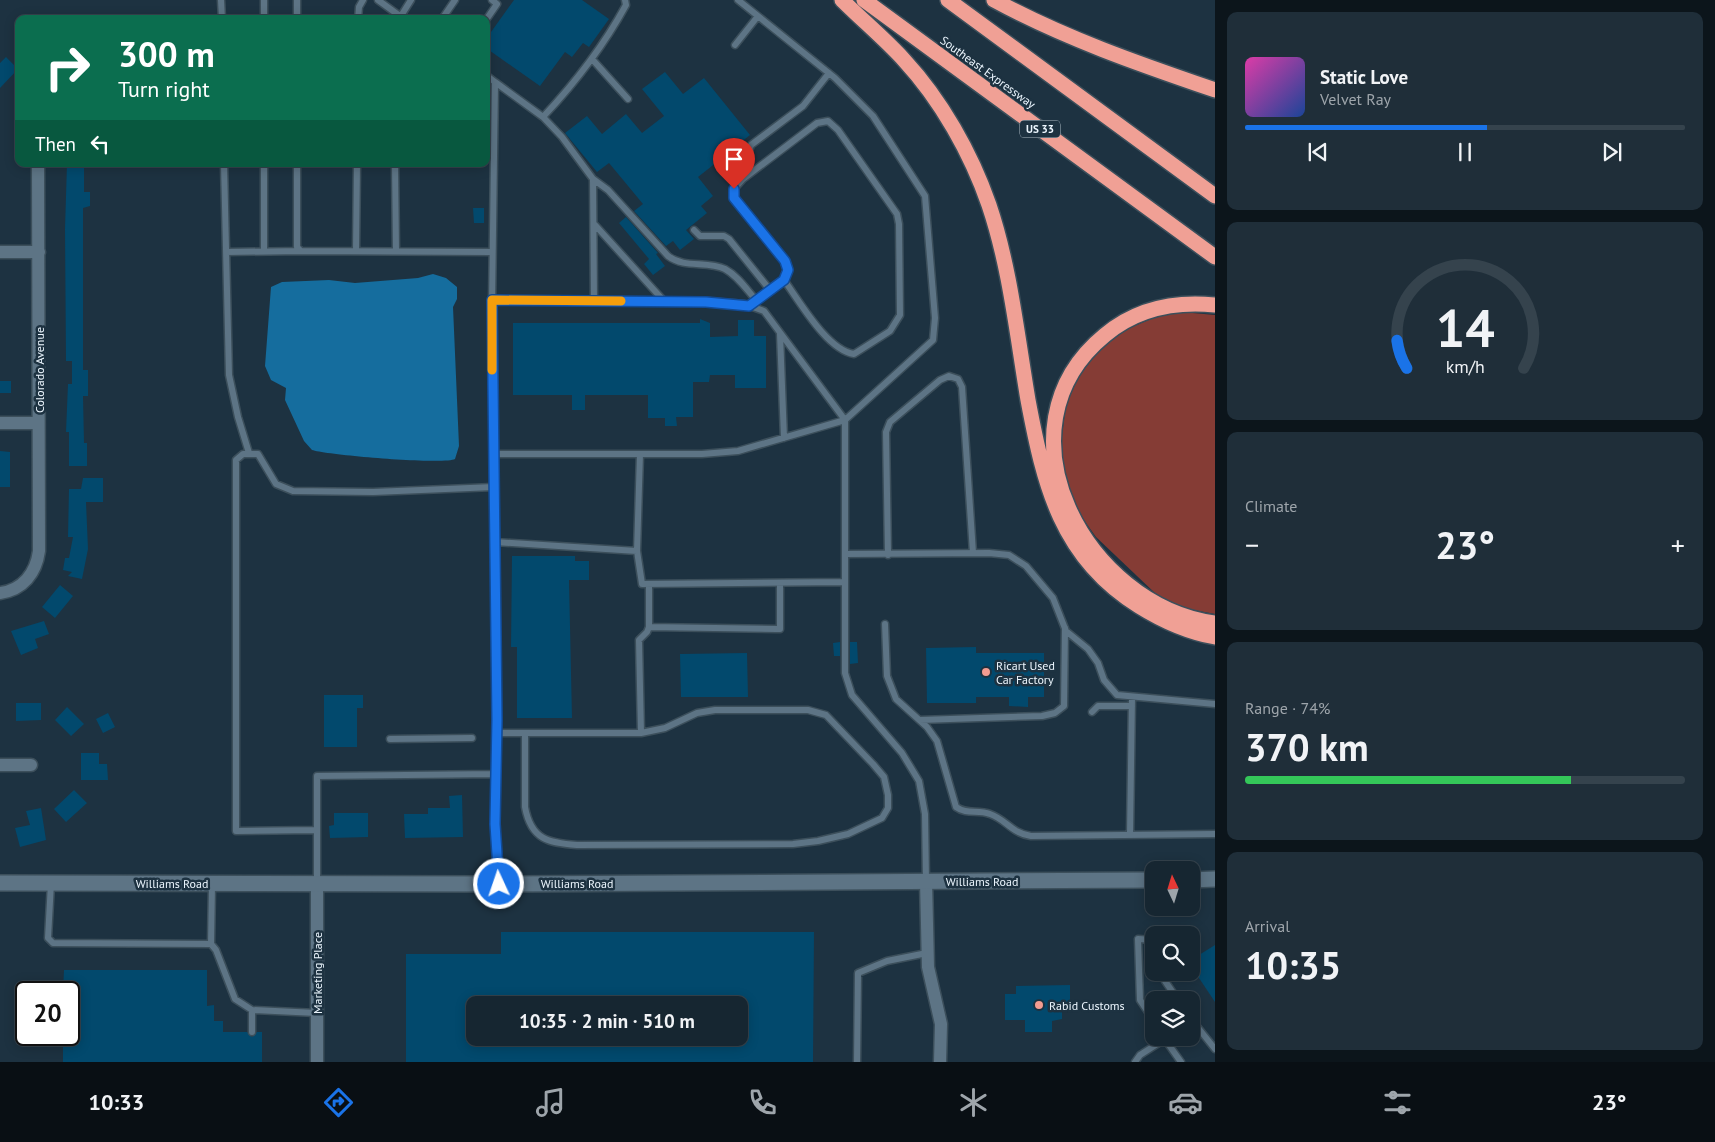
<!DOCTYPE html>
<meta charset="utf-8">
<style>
:root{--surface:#162631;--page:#1f2e39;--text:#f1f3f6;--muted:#9ea5ab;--line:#35434d;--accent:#1a73e8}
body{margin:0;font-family:"PT Sans",sans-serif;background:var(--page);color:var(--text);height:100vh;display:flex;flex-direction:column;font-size:19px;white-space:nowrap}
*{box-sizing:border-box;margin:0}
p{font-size:16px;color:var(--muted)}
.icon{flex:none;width:28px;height:28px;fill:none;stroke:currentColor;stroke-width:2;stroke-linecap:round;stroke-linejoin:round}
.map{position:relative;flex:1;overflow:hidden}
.details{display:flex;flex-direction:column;gap:12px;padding:12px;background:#0c151b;width:500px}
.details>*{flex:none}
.banner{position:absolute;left:15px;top:15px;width:475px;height:152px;border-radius:10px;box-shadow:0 2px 12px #0003,0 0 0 1px var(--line);background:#0b6e4f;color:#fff;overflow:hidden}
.needle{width:32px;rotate:356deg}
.fabs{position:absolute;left:1145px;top:861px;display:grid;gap:10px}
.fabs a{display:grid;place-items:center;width:55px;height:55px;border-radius:10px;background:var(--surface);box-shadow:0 2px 12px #0003,0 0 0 1px var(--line);font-size:25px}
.speed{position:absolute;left:15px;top:981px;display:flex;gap:10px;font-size:25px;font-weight:700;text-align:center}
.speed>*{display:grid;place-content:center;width:65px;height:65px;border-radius:50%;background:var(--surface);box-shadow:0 2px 12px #0003,0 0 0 1px var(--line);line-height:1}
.speed .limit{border:2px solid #111;border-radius:8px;background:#fff;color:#111}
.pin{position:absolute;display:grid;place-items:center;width:42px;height:42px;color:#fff;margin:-51px -21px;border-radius:50% 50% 50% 0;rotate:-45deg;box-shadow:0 0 5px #0007}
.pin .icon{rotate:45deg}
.me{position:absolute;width:55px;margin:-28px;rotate:357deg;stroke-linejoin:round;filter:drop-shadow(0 0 4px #0008)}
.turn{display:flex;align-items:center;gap:18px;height:105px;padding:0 20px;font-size:22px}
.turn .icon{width:65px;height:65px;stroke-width:2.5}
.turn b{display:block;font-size:35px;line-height:42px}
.then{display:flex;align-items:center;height:48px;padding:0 20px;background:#0003;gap:10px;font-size:19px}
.big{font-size:38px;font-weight:700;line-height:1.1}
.details .card{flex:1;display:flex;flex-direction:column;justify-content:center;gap:8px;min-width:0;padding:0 18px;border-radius:10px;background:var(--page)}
.details .dial{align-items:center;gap:0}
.dial svg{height:130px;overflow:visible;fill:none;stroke:var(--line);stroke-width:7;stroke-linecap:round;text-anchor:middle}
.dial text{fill:var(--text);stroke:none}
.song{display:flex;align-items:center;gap:15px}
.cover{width:60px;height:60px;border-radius:8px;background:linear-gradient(135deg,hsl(320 70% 55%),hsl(220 70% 35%))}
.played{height:5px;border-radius:2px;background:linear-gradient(90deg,var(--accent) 55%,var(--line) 55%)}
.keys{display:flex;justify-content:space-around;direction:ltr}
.heat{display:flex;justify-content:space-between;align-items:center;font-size:28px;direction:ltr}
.charge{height:8px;border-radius:4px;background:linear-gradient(90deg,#34c759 74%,var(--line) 0)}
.trip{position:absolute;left:466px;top:996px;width:282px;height:50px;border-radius:10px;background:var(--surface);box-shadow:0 2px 12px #0003,0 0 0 1px var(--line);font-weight:700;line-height:50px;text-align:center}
.dock{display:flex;height:80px;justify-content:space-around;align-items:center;background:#090f14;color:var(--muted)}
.dock .icon{width:35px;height:35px}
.dock .current{color:var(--accent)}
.dock b{font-size:22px;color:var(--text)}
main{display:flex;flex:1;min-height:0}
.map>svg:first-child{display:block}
.green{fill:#853c35}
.water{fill:#156d9e}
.building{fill:#02496d;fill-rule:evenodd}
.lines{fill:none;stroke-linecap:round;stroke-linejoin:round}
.lane-casing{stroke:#3c4f5b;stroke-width:9}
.street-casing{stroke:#3c4f5b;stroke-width:15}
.secondary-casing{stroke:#3c4f5b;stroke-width:18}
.highway-casing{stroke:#3c4f5b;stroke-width:18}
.lane{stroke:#5d7485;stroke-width:6}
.street{stroke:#5d7485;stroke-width:12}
.secondary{stroke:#5d7485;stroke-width:15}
.highway{stroke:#f0a095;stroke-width:15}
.route-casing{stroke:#114b97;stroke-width:12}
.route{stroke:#1a73e8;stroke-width:9}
.slow{stroke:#f59e0b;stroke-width:9}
.poi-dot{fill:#f59c91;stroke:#1d3241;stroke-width:2}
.labels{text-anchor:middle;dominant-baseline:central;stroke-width:5;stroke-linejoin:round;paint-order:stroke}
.shield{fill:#1d3241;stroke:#aebbc5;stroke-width:1}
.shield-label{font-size:11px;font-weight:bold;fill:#ecf6fe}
.street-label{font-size:12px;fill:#ecf6fe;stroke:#1d3241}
.poi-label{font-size:12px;fill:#ecf6fe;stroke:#1d3241;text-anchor:start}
</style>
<main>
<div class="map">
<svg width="1215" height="1062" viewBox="0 0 1215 1062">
<rect width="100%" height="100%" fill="#1d3241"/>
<path class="green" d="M1170,311L1215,315V614L1183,608L1157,595L1096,537L1069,499L1060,452L1066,404L1083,367L1120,332Z"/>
<path class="water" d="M433,274L446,278L457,287V299L453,307L459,446L455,459C444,465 327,455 312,450L304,441L285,400L286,388L271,380L265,366L271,287L282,282L329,280L355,283L418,278Z"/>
<path class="building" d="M514,0H582L609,19L589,47L583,43L572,57L565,52L540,86L486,48V39Z
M6,57L18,69L0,88V63Z
M665,72L683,94L704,78L750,135L730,151L740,164L727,175L717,162L698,177L713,196L701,206L707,213L686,230L694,239L680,250L673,241L666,246L634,211L643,204L609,163L597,172L565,133L587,116L602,134L626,114L642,133L664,116L642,89Z
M67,164H84V192H90V206L83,208V370H88V396H83L84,443H87V466H69V432H66L68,384H72V361H66L65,229Z
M473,208H484V223H474Z
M626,217L658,253L656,254L665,266L653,275L644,264L649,259L619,223Z
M700,319L710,323V337L738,336V320H754V336H766V388H735V375H710L709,382H693V417H676L677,426H665V418H648V395H585V410H572V395H513V323H700Z
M0,381H11V393H0Z
M0,451L10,452V487H0Z
M83,478H103V502H86L88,549L82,579L68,576L72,572L63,570L65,558H69L73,537H68L69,489H81Z
M512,556H575V561H589V580H569L572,718H517V647H511Z
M60,585L73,596L55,618L42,607Z
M44,621L49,634L35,639L38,648L21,655L11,631Z
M840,642V656H834L833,643Z
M850,642H857L858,663L850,664Z
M976,647V653H1044V697H1028V707L1009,706V697H976V703H927L926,648Z
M747,653L748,697H681L680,654Z
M324,695H363V708H357V747H324Z
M16,703H41V720L16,721Z
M67,707L84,724L71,736L55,720Z
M108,713L115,727L103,733L96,719Z
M81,753H99V764H107L108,780H81Z
M74,790L87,803L66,822L54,809Z
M462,795L463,837L405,838L404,814H428V808H450L449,796Z
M41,808L46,840L20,847L15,828L30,825L26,811Z
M334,813H368V837L330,838L329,826L334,825Z
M501,932H814L813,1062H406V954H501ZM475,1005H740V1038H475Z
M1215,945V1002L1191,966V960Z
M64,970H207V1006L214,1005V1021H223V1032H247L252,1037L257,1032H262V1062H63V1035H69V992H63Z
M1070,985V1007H1062V1019L1052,1021V1032H1025V1020H1005V994H1016V986Z"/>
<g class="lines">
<g class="lane-casing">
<path id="lane" d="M221,0L222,19
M264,0V19
M297,0V19
M378,0L404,19
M738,0L835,78L873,116L925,196L935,318L933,340L845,420V673L852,695L902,753L919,781L925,814L926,881
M358,19L359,7L363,0
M399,19L411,0
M442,19L455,0
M486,20L497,4L492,0
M735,45L758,16
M592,59L628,99
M486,75L495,82L492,305L497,720L495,824L499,884
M495,82L543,117L562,137L593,179L594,301
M543,117C575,83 603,47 626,5L625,0
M224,164L229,375L238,417L249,453
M264,164V251
M297,164V247L301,251L492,252
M395,164L396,251
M751,173L745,163L751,145L803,106L829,73
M593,179L608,190L668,256C685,269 707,260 725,269C738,276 747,290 756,300
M595,225L664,301
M694,230L700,236H724L729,239L770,290
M356,251L357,164
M226,252L301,251
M492,300L706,301L744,304L764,311L845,420L738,451L702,454H493
M749,306L784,280L788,270L785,261L735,198L734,189L743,179L817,123L828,121L838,130L897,214L899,224L900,315L890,331L854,354C827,350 800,302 784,280
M780,334L784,438
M495,542L637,551L642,584L845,582
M637,551L640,454
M845,554L989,553L1009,555L1026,566L1053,598L1066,631L1088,649L1098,663L1104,680L1117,695L1215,704
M888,555L886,432L890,422L940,380L949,376L958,379L962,387L973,553
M649,584V627L776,629H780V583
M885,624L887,676L896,699L927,727L937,741L956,807C967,815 978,809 990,814C1007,820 1011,833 1031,836L1215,834
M1092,712L1098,706H1132
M920,720L1042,716L1055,713L1064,706L1065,628
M496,733H641L665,728L697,713L715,710H808L826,715L873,764L884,777L888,795V808L882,818L848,834L818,841L793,844L577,845C549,843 531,840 525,807V733
M641,733L639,640L647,632L649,627
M390,739L472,738
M316,830L236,831V460L243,454H258L276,484L293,491L373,492L494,487
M1130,835L1132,697
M51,883L48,938L53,943L211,944L216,950L235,999L252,1010L317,1013
M317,883V776L495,774
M1154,940L1138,939L1140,1000L1154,1021
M211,944L212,885
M1164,972L1165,981L1178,1000
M1191,1019L1215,1049
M252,1032V1010
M1164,1038L1181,1062
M857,1062L858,973L887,961L927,953
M1135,1062L1140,1055L1165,1039"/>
</g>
<g class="street-casing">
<path id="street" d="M0,252H39
M0,423H38
M0,593C23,590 36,573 39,551L38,164
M0,765H31
M926,881L928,967L941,1024L940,1062
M317,1062V883"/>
</g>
<g class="secondary-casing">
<path id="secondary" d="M1191,880L1215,879
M0,883L499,884L1154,880"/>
</g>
<g class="highway-casing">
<path id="highway" d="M842,0C862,20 885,39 904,60C941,100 971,153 989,205C1010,267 1017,335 1028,400C1044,485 1061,558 1139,606C1163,621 1188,632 1215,637
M864,0L1215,257
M948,0L1215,196
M994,0C1064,38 1139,64 1215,90
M1215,305C1175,301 1136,309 1105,335C990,429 1086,606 1215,623"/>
</g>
<use href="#lane" class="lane"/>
<use href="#street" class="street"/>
<use href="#secondary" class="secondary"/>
<use href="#highway" class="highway"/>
</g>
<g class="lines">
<g class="route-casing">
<path id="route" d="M499,884L495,824L497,720L492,300L706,302L749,306L784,280L788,270L785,261L734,198V189"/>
</g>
<use href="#route" class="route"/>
<path class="slow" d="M492,370V300L621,301"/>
</g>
<g class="poi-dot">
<circle cx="986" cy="672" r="5"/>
<circle cx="1039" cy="1005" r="5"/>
</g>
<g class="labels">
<rect class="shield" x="1020" y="120.5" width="40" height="17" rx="4"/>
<g class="shield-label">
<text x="1040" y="129">US 33</text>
</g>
<g class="street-label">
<text transform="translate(988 72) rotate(36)">Southeast Expressway</text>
<text transform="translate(39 370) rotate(-90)">Colorado Avenue</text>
<text x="982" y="881">Williams Road</text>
<text x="172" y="883">Williams Road</text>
<text x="577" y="883">Williams Road</text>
<text transform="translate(317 973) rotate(-90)">Marketing Place</text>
</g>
<g class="poi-label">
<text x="996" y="665">Ricart Used<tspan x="996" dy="14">Car Factory</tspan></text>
<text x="1049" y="1005">Rabid Customs</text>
</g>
</g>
</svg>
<div class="fabs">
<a><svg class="needle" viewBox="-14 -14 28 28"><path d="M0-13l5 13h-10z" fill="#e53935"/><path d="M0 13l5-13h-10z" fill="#9ea5ab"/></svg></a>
<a><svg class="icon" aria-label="search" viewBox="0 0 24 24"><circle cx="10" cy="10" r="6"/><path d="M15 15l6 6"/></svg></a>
<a><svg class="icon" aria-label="layers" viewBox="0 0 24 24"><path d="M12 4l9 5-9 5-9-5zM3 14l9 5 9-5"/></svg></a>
</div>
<div class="speed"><div class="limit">20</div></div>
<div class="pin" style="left:734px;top:189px;background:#d93025"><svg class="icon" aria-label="arrive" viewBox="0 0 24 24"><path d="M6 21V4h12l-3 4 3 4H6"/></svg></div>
<svg class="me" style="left:499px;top:884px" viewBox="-20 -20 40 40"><circle r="17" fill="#1a73e8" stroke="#fff" stroke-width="3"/><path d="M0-11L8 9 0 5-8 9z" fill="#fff"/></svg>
<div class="trip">10:35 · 2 min · 510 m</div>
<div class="banner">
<div class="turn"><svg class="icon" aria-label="right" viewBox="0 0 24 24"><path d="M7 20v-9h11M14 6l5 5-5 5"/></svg><div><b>300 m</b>Turn right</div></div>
<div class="then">Then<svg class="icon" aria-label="left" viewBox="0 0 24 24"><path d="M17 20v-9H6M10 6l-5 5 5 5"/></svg></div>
</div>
</div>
<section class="details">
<div class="card">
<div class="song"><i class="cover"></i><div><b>Static Love</b><p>Velvet Ray</p></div></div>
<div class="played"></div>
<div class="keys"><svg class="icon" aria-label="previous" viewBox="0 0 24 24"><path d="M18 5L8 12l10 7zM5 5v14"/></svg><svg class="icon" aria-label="pause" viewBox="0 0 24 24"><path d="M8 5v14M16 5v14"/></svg><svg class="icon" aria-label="next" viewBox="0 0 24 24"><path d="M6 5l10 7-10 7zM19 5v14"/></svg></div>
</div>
<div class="card dial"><svg viewBox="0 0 100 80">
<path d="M14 69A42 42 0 1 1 86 69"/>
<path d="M14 69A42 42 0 0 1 8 52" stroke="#1a73e8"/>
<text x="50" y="56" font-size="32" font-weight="700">14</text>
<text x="50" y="72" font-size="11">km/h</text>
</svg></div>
<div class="card"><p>Climate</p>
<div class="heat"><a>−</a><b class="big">23°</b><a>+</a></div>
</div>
<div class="card"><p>Range · 74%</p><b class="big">370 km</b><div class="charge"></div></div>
<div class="card"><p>Arrival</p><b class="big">10:35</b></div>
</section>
</main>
<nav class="dock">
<b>10:33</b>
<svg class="icon current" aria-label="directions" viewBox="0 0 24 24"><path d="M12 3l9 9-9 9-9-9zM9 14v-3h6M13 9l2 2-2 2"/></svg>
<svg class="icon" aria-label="music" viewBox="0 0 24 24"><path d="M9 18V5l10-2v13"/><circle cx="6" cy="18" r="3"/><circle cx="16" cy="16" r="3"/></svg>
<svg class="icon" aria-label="phone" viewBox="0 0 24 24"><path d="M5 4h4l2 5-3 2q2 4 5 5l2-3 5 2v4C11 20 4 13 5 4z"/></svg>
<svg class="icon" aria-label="climate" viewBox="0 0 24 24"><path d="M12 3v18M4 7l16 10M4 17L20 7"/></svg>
<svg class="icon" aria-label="car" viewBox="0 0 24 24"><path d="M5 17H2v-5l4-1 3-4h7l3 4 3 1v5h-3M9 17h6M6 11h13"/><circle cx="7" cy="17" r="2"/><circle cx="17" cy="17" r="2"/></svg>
<svg class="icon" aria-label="filters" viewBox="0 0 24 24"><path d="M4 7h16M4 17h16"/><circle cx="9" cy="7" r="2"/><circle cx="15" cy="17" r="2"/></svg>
<b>23°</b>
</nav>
